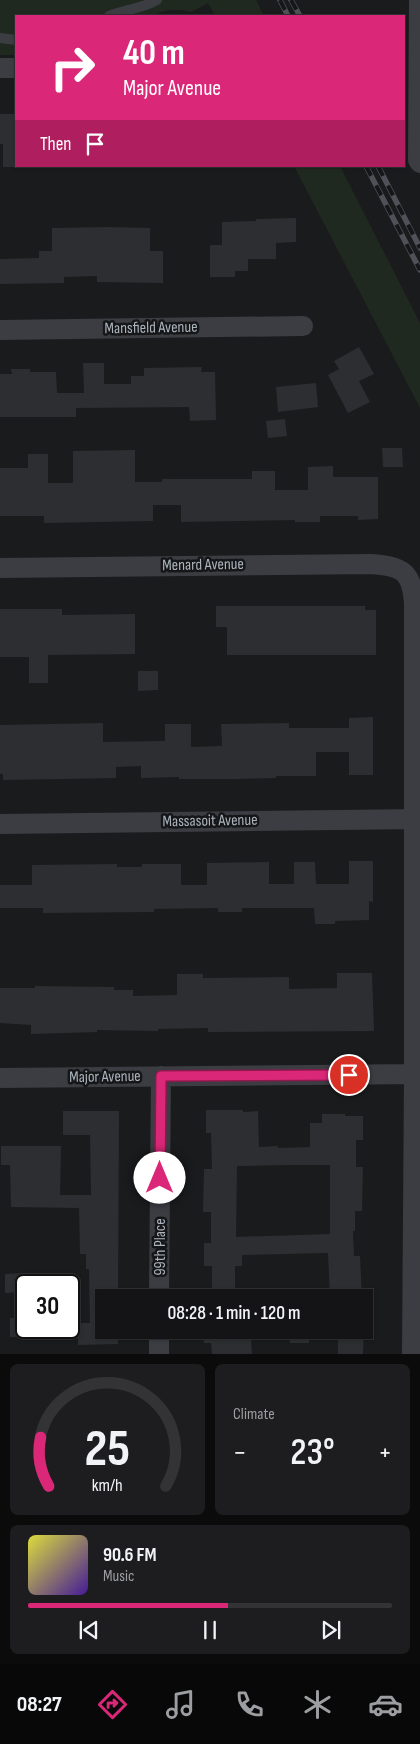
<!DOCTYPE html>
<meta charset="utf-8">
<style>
:root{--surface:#141416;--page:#1d1d1f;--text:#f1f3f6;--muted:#9d9ea1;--line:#333335;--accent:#db2777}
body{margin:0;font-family:"Sofia Sans Condensed",sans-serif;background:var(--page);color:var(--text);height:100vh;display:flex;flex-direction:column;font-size:19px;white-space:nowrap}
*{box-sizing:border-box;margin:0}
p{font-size:16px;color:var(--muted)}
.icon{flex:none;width:28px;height:28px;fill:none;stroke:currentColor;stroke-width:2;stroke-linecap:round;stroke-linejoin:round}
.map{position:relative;height:1354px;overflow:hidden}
.details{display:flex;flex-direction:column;gap:10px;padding:10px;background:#0b0b0c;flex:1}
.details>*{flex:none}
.hud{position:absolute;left:15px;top:15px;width:390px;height:152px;border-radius:0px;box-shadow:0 1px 4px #0004,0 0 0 1px var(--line);background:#db2777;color:#fff;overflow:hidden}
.speed{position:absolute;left:15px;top:1274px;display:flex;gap:10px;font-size:25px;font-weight:700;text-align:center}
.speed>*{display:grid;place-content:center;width:65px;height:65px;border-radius:50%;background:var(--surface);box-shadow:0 1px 4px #0004,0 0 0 1px var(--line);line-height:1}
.speed .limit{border:2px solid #111;border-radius:8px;background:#fff;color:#111}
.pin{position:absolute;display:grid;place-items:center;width:42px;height:42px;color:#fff;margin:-21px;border:2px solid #fff;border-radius:50%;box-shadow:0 1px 5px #0007}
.me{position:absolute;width:55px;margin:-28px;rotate:0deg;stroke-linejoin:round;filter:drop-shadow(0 0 4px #0008)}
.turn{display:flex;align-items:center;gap:18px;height:105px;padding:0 25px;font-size:22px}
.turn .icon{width:65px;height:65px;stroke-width:2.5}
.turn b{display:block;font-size:35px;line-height:42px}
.then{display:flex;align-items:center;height:48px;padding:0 25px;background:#0003;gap:10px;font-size:19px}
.big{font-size:38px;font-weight:600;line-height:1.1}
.details .card{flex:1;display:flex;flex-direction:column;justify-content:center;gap:8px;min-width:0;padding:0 18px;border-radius:8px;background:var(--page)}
.details .dial{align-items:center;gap:0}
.dial svg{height:130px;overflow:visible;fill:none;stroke:var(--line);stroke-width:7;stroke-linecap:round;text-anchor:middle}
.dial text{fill:var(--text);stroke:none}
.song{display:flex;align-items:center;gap:15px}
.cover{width:60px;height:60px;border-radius:8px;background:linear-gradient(135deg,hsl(60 70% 55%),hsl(260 70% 35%))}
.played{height:5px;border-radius:2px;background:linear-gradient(90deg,var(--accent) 55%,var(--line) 55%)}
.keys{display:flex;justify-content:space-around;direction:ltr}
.heat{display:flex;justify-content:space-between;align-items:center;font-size:28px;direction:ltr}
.details .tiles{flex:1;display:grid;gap:10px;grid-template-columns:1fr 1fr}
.card:last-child{grid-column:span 2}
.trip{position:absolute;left:95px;top:1289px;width:278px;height:50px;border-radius:0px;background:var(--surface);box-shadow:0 1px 4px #0004,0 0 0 1px var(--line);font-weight:600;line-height:50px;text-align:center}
.tab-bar{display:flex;height:80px;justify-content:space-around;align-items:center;background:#080809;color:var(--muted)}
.tab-bar .icon{width:35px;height:35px}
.tab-bar .current{color:var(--accent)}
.tab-bar b{font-size:22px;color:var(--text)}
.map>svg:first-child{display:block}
.green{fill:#202920}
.building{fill:#2d2e31;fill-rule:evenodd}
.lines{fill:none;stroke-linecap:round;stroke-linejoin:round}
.service{stroke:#3b3d43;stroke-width:10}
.minor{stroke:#3b3d43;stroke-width:20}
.rail-casing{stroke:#4e5258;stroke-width:5.5}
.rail{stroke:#151618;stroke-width:4;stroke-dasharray:11;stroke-linecap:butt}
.route-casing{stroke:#8e194d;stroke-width:12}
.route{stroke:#db2777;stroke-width:9}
.labels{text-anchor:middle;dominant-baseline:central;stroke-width:5;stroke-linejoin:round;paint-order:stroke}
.street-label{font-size:16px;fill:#acb4be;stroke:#151618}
</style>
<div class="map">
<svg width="420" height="1354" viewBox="0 0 420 1354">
<rect width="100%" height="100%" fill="#1a1b1d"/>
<path class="green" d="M0,0H256L264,16H215L208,3L191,12C178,9 166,8 153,16H16V55H0Z
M294,166H340L420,323V408Z"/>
<path class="building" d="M0,114H15L16,167H3V144H0Z
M296,218V242L276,243V259H248V271H235V277H210V245H222V222L256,221V219Z
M109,227L150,228V251H163V283L97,282V276L64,277V283L0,284V259L39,258V251H52V228Z
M359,347L374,374L359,381L370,402L348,413L328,375L339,369L334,361Z
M83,363H104V384H131V376H144V368L202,367L201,372H215L216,420L190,421L189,407L76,408V417H0V374H12L11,369H30V372H56L57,393H84Z
M316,383L318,407L278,412L276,387Z
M285,419L287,436L268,438L266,421Z
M382,448H402L403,467H383Z
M135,450V482H162V479H252V471H275V490H308V467L333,466V477H378V519L358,520V516H320V522H295V520L181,522V505H153V521L44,523V516H0V468H28V454H48V483H73V451Z
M216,606H365V610H376V655H227V627H216Z
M0,609H62V615L135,614V654L48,655V683H29V657H0Z
M138,671H158V690L138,691Z
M373,717V775H349V752H316V776H276V778L234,779H179V777L141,778V766L116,767V778L3,780V774H0V725L103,723V742L165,741V724H191V747L222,746L221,724L289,723V728H349V718Z
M349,861H373V902L369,901V920L335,921V924H315L314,908H242V912H218V908L154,909V912L43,913V908H0V885H32V865L117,864V867H142V864H181V885H207V863L269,862V884H294V862H315L316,884H349Z
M337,973H372L374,1031L208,1032V1028L158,1029V1031L97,1030V1032L31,1034V1025L0,1023V988H35V986L114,987V990H133V996L177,995V974H203V978L289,977V989L337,988Z
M206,1110H243V1112L258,1111L259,1147L278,1146V1148L310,1147V1123H322V1114H345V1116H363V1140H356V1167H363L362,1211H355V1231H353L354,1256H360L362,1298H330L328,1253L242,1255V1266H235V1298H212V1266H204V1243H211V1212H203L204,1169H212L211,1133H206ZM291,1165H330V1234L236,1237L237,1166Z
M63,1111H119L118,1298H104V1330H118V1344L78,1345V1323H90L89,1269H86V1254H80L79,1208L11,1207L10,1165H1V1146H61L60,1195H91L90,1135H63Z
M24,1273V1292L5,1293V1274Z
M10,1318H26V1337H10Z
M204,1330H237V1338H251L252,1354H212L211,1343H204Z
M290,1330H309V1343H290Z
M338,1330H364L363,1354H338Z"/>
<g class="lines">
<path class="service" d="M109,16C125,9 142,9 157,0
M0,38L16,40"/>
<path class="minor" d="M419,0L418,160L420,163
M0,68H16
M0,330L303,326
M0,568L371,564C403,566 412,572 414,604V1074L412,1354
M0,824L420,819
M0,1078L420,1074
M159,1298L161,1076
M159,1354V1330"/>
<g class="rail-casing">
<path id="rail" d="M280,0L288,16
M291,0L300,16
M366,166L420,270
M378,166L420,248"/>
</g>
<use href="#rail" class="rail"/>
</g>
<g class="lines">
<g class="route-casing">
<path id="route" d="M160,1178L161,1076L349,1075"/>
</g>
<use href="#route" class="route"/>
</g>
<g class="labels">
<g class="street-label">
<text transform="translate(151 328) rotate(-1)">Mansfield Avenue</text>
<text transform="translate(203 565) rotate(-1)">Menard Avenue</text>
<text transform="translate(210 821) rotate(-1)">Massasoit Avenue</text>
<text transform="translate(105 1077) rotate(-1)">Major Avenue</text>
<text transform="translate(160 1247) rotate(-90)">99th Place</text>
</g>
</g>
</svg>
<div class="speed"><div class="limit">30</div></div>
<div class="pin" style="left:349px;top:1075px;background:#d93025"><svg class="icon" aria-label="arrive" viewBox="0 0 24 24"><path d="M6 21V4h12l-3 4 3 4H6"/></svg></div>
<svg class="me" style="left:160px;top:1178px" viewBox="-20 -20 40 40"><circle r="19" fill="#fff"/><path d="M0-13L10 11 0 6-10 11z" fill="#db2777"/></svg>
<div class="trip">08:28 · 1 min · 120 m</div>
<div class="hud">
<div class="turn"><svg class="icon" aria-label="right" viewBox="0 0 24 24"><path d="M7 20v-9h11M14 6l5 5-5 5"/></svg><div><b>40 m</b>Major Avenue</div></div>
<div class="then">Then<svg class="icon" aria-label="arrive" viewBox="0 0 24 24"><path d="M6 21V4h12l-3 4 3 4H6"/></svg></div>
</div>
</div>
<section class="details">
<div class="tiles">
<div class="card dial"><svg viewBox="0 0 100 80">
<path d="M14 69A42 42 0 1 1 86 69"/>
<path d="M14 69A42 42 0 0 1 9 39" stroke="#db2777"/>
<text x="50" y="56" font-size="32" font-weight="700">25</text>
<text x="50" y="72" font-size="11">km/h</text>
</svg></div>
<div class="card"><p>Climate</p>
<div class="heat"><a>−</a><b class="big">23°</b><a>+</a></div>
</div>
<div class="card">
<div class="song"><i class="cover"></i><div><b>90.6 FM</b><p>Music</p></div></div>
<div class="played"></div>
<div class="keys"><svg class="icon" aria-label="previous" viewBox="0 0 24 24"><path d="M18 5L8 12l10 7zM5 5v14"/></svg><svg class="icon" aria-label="pause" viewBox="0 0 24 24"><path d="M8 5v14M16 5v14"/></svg><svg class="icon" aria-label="next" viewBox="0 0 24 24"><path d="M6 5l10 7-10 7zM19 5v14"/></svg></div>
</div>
</div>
</section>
<nav class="tab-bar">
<b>08:27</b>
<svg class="icon current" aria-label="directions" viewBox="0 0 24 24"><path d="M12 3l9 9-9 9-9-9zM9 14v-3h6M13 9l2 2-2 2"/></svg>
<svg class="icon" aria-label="music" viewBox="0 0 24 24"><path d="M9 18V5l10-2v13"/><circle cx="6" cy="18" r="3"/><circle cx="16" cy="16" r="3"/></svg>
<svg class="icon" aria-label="phone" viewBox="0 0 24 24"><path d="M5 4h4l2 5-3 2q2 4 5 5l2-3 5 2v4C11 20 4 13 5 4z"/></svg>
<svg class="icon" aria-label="climate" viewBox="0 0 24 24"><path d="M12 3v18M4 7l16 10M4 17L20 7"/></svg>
<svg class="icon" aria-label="car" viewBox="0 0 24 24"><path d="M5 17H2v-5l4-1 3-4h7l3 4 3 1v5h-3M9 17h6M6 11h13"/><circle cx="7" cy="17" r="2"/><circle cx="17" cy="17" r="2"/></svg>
</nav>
